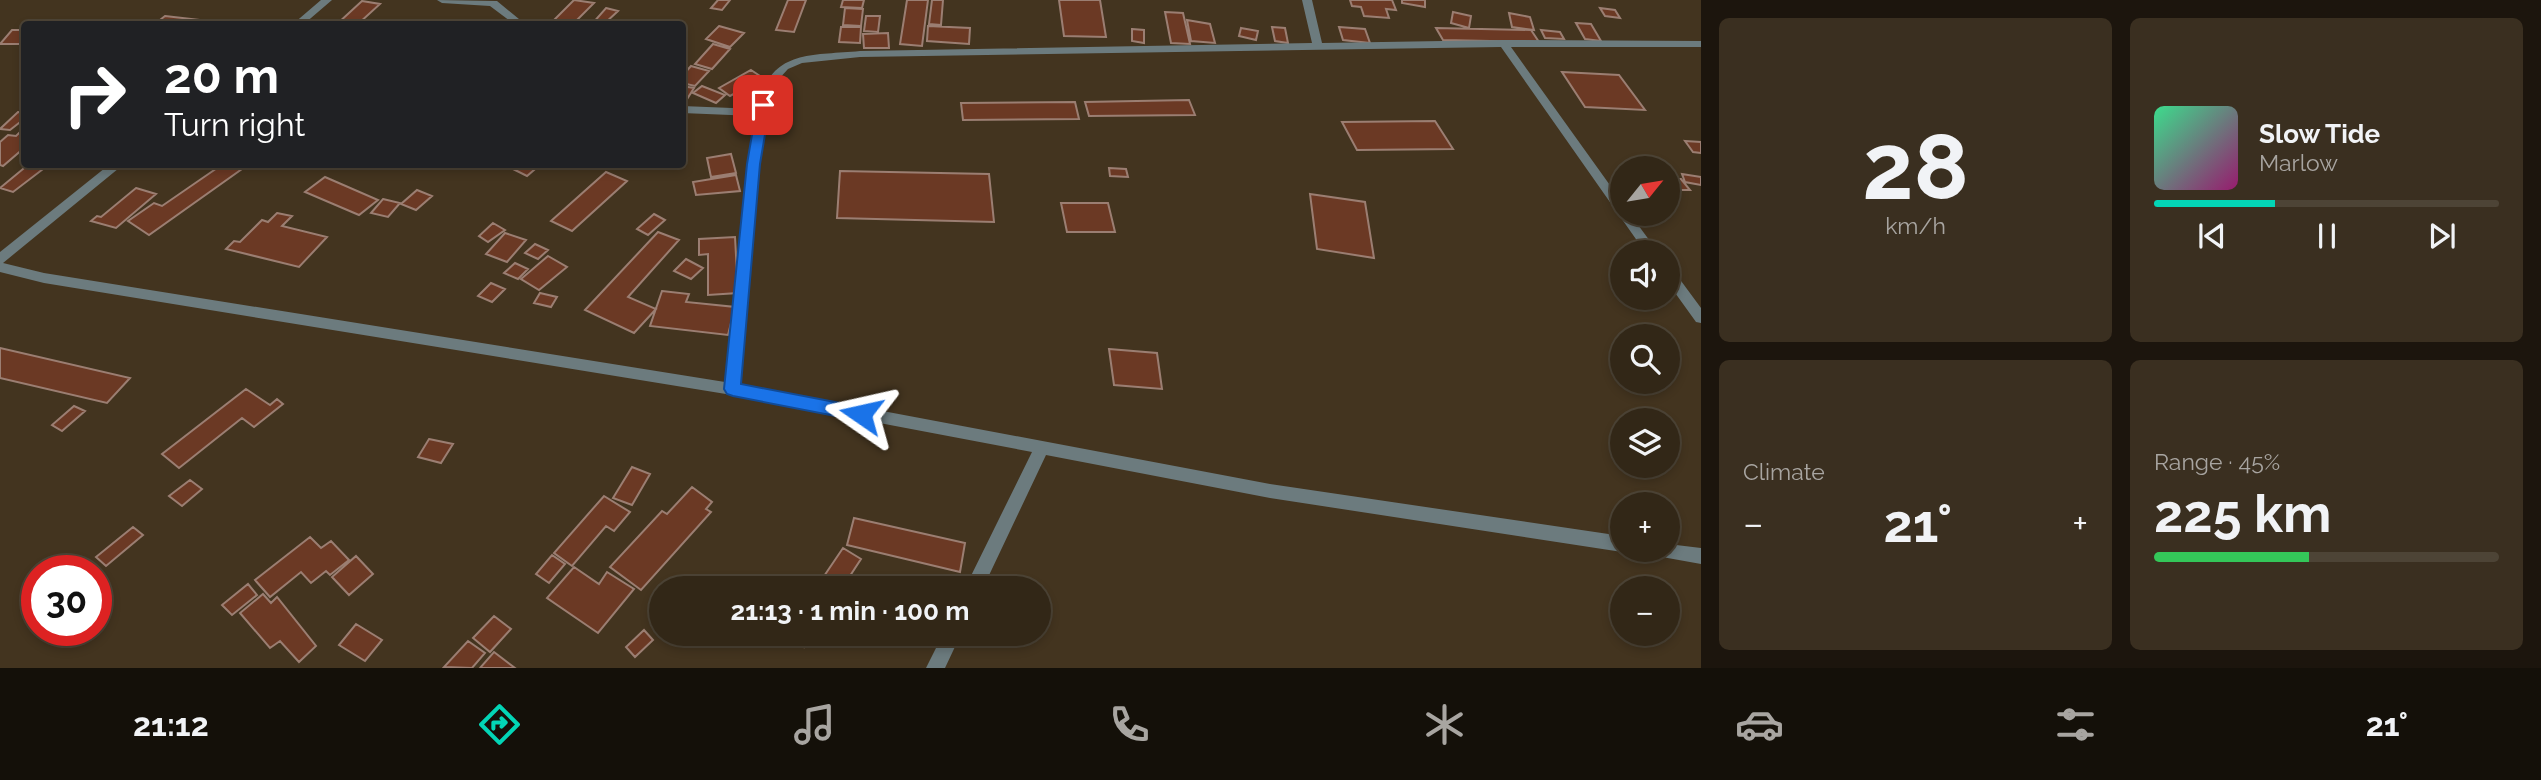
<!DOCTYPE html>
<meta charset="utf-8">
<style>
:root{--surface:#322717;--page:#3a2f20;--text:#f1f3f6;--muted:#a8a5a1;--line:#4d4436;--accent:#03d5b6}
body{margin:0;font-family:Raleway,sans-serif;background:var(--page);color:var(--text);height:100vh;display:flex;flex-direction:column;font-size:26px;white-space:nowrap}
*{box-sizing:border-box;margin:0}
p{font-size:23px;color:var(--muted)}
.icon{flex:none;width:38px;height:38px;fill:none;stroke:currentColor;stroke-width:2;stroke-linecap:round;stroke-linejoin:round}
.map{position:relative;flex:1;overflow:hidden}
.panel{display:flex;flex-direction:column;gap:18px;padding:18px;background:#1c150d;width:840px}
.panel>*{flex:none}
.hud{position:absolute;left:21px;top:21px;width:665px;height:147px;border-radius:7px;box-shadow:0 4px 10px #0003,0 0 0 2px var(--line);background:#202124;color:#fff;overflow:hidden}
.needle{width:46px;rotate:60deg}
.fabs{position:absolute;left:1610px;top:156px;display:grid;gap:14px}
.fabs a{display:grid;place-items:center;width:70px;height:70px;border-radius:50%;background:var(--surface);box-shadow:0 4px 10px #0003,0 0 0 2px var(--line);font-size:35px}
.speed{position:absolute;left:21px;top:555px;display:flex;gap:14px;font-size:35px;font-weight:700;text-align:center}
.speed>*{display:grid;place-content:center;width:91px;height:91px;border-radius:50%;background:var(--surface);box-shadow:0 4px 10px #0003,0 0 0 2px var(--line);line-height:1}
.speed .limit{border:10px solid #d22;background:#fff;color:#111}
.pin{position:absolute;display:grid;place-items:center;width:60px;height:60px;color:#fff;margin:-30px;border-radius:14px;box-shadow:0 4px 10px #0006}
.me{position:absolute;width:77px;margin:-38px;rotate:281deg;stroke-linejoin:round;filter:drop-shadow(0 0 5px #0008)}
.turn{display:flex;align-items:center;gap:24px;height:147px;padding:0 28px;font-size:32px}
.turn .icon{width:91px;height:91px;stroke-width:2.5}
.turn b{display:block;font-size:49px;line-height:60px}
.big{font-size:52px;font-weight:700;line-height:1.1}
.panel .card{flex:1;display:flex;flex-direction:column;justify-content:center;gap:10px;min-width:0;padding:0 24px;border-radius:10px;background:var(--page)}
.panel .dial{align-items:center;gap:0}
.dial b{font-size:91px;line-height:1}
.song{display:flex;align-items:center;gap:21px}
.cover{width:84px;height:84px;border-radius:10px;background:linear-gradient(135deg,hsl(150 70% 55%),hsl(320 70% 35%))}
.played{height:7px;border-radius:4px;background:linear-gradient(90deg,var(--accent) 35%,var(--line) 35%)}
.keys{display:flex;justify-content:space-around;direction:ltr}
.heat{display:flex;justify-content:space-between;align-items:center;font-size:38px;direction:ltr}
.charge{height:10px;border-radius:5px;background:linear-gradient(90deg,#34c759 45%,var(--line) 0)}
.panel .tiles{flex:1;display:grid;gap:18px;grid-template-columns:repeat(2,1fr)}
.trip{position:absolute;left:649px;top:576px;width:402px;height:70px;border-radius:35px;background:var(--surface);box-shadow:0 4px 10px #0003,0 0 0 2px var(--line);font-weight:700;line-height:70px;text-align:center}
.tabs{display:flex;height:112px;justify-content:space-around;align-items:center;background:#141009;color:var(--muted)}
.tabs .icon{width:49px;height:49px}
.tabs .on{color:var(--accent)}
.tabs b{font-size:32px;color:var(--text)}
main{display:flex;flex:1;min-height:0}
.map>svg:first-child{display:block}
.building{fill:#6b3924;stroke:#9b7e72;stroke-width:2}
.lines{fill:none;stroke-linecap:round;stroke-linejoin:round}
.street{fill:#6c7b7e;fill-rule:evenodd}
.route{fill:#1a73e8;stroke:#114b97;stroke-width:2}
</style>
<main>
<div class="map">
<svg width="1701" height="668" viewBox="0 0 1701 668">
<rect width="100%" height="100%" fill="#43341f"/>
<path class="building" d="M574,0L594,3L573,24H550Z
M718,0H730L722,10L711,8Z
M788,0H806L794,32L776,30Z
M843,0H864L862,8L841,7Z
M907,0H928L922,46L900,44Z
M932,0H943L941,25L929,24Z
M1059,0H1100L1106,37L1064,36Z
M1350,0H1392L1396,10L1386,9L1389,18L1364,16L1361,7L1352,6Z
M1402,0H1425V7L1402,3Z
M362,1L380,4L358,24H337Z
M606,8L618,11L604,24H592Z
M845,8L863,9L861,26L843,25Z
M1600,8L1615,10L1620,18L1605,16Z
M1165,12L1183,13L1190,44L1171,43Z
M1453,12L1471,16L1469,28L1451,23Z
M1509,13L1530,17L1534,30L1512,27Z
M165,16L226,23L155,24Z
M866,16H880L878,32L864,31Z
M1187,20L1210,24L1215,43L1191,41Z
M1576,23L1591,24L1601,41L1585,39Z
M719,26L744,33L730,47L706,39Z
M928,26L970,28L969,44L927,41Z
M841,27H861L860,43L839,42Z
M1272,27L1285,28L1288,43L1275,41Z
M1339,27L1365,29L1370,43L1343,40Z
M1241,28L1258,31L1256,40L1239,36Z
M1436,28L1531,30L1539,42L1443,40Z
M1132,29L1144,30V43L1132,41Z
M12,30H24V39L20,44H0Z
M1541,30L1560,32L1564,39L1545,38Z
M888,33L889,48H864L863,34Z
M713,44L730,49L712,69L695,64Z
M691,66L709,71L695,86L682,83V76Z
M751,70L763,78L730,96L719,88Z
M1562,72L1619,75L1645,110L1585,107Z
M682,86L694,88L684,104H682Z
M702,86L725,95L716,103L693,93Z
M1189,100L1195,115L1089,116L1085,102Z
M1075,102L1079,119L963,120L961,103Z
M18,112L24,113V119L10,130L0,129Z
M1435,121L1453,149L1357,150L1342,122Z
M20,132L24,133V148L3,166L0,165V142L8,135L16,136Z
M1685,141L1701,142V153L1693,152Z
M731,154L736,173L711,177L707,158Z
M29,164L47,166L13,192L0,188Z
M223,164H249L149,235L128,221L154,203L162,206Z
M520,164H541L527,176L513,169Z
M1109,168L1126,169L1128,177L1110,176Z
M840,171L989,174L994,222L837,218Z
M606,172L627,181L572,231L551,221Z
M1682,174L1701,177V185L1685,182Z
M736,175L740,191L696,195L693,182Z
M325,177L378,200L359,215L305,192Z
M1668,179H1681L1690,190H1668Z
M136,188L156,194L116,228L91,221L97,216L101,217Z
M417,190L432,196L416,210L401,204Z
M1310,194L1365,202L1374,258L1317,249Z
M383,199L400,203L388,217L371,213Z
M1061,203H1108L1115,232H1067Z
M277,213L292,216L282,226L327,237L299,267L226,249L234,241L240,242L262,220L268,222Z
M654,214L665,220L648,235L637,229Z
M493,223L505,230L488,242L479,236Z
M658,232L679,240L628,297L656,309L634,333L585,310Z
M505,233L526,240L507,262L486,254Z
M735,237L738,293L708,295V254L699,255V239Z
M535,244L548,250L538,259L525,253Z
M548,256L567,267L539,290L521,279Z
M686,259L703,268L691,279L674,271Z
M515,263L528,269L518,279L504,273Z
M491,283L505,289L492,302L478,296Z
M662,291L689,294L686,302L735,307L728,335L650,326Z
M540,293L557,297L551,307L534,303Z
M0,348L130,378L107,403L0,378Z
M1109,349L1157,353L1162,389L1114,385Z
M246,389L270,405L277,399L283,404L254,427L242,418L179,468L162,454Z
M74,406L85,411L62,431L52,425Z
M429,439L453,444L441,463L418,457Z
M632,467L650,474L632,505L613,498Z
M190,480L202,489L182,506L169,496Z
M692,487L712,502L706,509L711,512L641,590L610,567L662,511L667,514Z
M604,496L630,512L614,531L606,526L572,566L554,553Z
M854,518L965,543L960,572L847,545Z
M133,527L143,535L106,566L96,557Z
M310,537L321,548L331,541L349,560L330,575L326,571L311,583L301,572L270,597L255,580Z
M843,548L861,559L842,588H816Z
M552,555L565,564L549,583L536,574Z
M356,556L373,574L349,595L332,577Z
M574,567L599,584L607,572L634,589L598,633L547,598Z
M248,584L257,595L232,615L222,605Z
M263,594L271,603L277,597L316,646L299,662L280,641L270,648L240,613Z
M494,616L511,629L490,652L473,638Z
M356,624L382,640L365,661L339,645Z
M644,630L653,640L635,657L626,647Z
M785,634H813L804,647Z
M468,641L485,653L472,668L444,667Z
M494,652L515,668H480Z"/>
<g class="lines">
<path class="street" d="M321,0H332L304,24H293Z
M437,0L497,1L525,24H514L490,6L442,3Z
M1302,0H1312L1322,43L1503,40L1701,41V47H1511L1622,202V214H1630L1658,252H1645L1501,47L860,57L802,63L788,69L777,81L769,105L759,164L740,384L1270,484L1622,536V550H1628L1622,552L1270,498L1046,455L983,588H965L1032,452L732,395L44,283L0,272V252L110,164H124L3,263L44,273L725,382L747,164L755,116L682,113V106L757,109C770,49 809,56 860,51L1312,43Z
M1668,268L1673,270L1701,308V323L1696,322L1668,283Z
M1668,544L1701,548V564L1651,555L1649,550H1668Z
M943,634H961L945,668H926Z"/>
</g>
<path class="route" d="M763,101L770,105L760,164L741,384L861,407L867,409L870,414L867,419L861,421L733,396L727,394L724,389L747,164L757,105Z"/>
</svg>
<div class="fabs">
<a><svg class="needle" viewBox="-14 -14 28 28"><path d="M0-13l5 13h-10z" fill="#e53935"/><path d="M0 13l5-13h-10z" fill="#a8a5a1"/></svg></a>
<a><svg class="icon" aria-label="sound" viewBox="0 0 24 24"><path d="M4 9h4l5-4v14l-5-4H4zM17 9q2 3 0 6"/></svg></a>
<a><svg class="icon" aria-label="search" viewBox="0 0 24 24"><circle cx="10" cy="10" r="6"/><path d="M15 15l6 6"/></svg></a>
<a><svg class="icon" aria-label="layers" viewBox="0 0 24 24"><path d="M12 4l9 5-9 5-9-5zM3 14l9 5 9-5"/></svg></a>
<a>+</a>
<a>−</a>
</div>
<div class="speed"><div class="limit">30</div></div>
<div class="pin" style="left:763px;top:105px;background:#d93025"><svg class="icon" aria-label="arrive" viewBox="0 0 24 24"><path d="M6 21V4h12l-3 4 3 4H6"/></svg></div>
<svg class="me" style="left:861px;top:414px" viewBox="-20 -20 40 40"><path d="M0-17L14 15 0 8-14 15z" fill="#1a73e8" stroke="#fff" stroke-width="4"/></svg>
<div class="trip">21:13 · 1 min · 100 m</div>
<div class="hud">
<div class="turn"><svg class="icon" aria-label="right" viewBox="0 0 24 24"><path d="M7 20v-9h11M14 6l5 5-5 5"/></svg><div><b>20 m</b>Turn right</div></div>
</div>
</div>
<section class="panel">
<div class="tiles">
<div class="card dial"><b>28</b><p>km/h</p></div>
<div class="card">
<div class="song"><i class="cover"></i><div><b>Slow Tide</b><p>Marlow</p></div></div>
<div class="played"></div>
<div class="keys"><svg class="icon" aria-label="previous" viewBox="0 0 24 24"><path d="M18 5L8 12l10 7zM5 5v14"/></svg><svg class="icon" aria-label="pause" viewBox="0 0 24 24"><path d="M8 5v14M16 5v14"/></svg><svg class="icon" aria-label="next" viewBox="0 0 24 24"><path d="M6 5l10 7-10 7zM19 5v14"/></svg></div>
</div>
<div class="card"><p>Climate</p>
<div class="heat"><a>−</a><b class="big">21°</b><a>+</a></div>
</div>
<div class="card"><p>Range · 45%</p><b class="big">225 km</b><div class="charge"></div></div>
</div>
</section>
</main>
<nav class="tabs">
<b>21:12</b>
<svg class="icon on" aria-label="directions" viewBox="0 0 24 24"><path d="M12 3l9 9-9 9-9-9zM9 14v-3h6M13 9l2 2-2 2"/></svg>
<svg class="icon" aria-label="music" viewBox="0 0 24 24"><path d="M9 18V5l10-2v13"/><circle cx="6" cy="18" r="3"/><circle cx="16" cy="16" r="3"/></svg>
<svg class="icon" aria-label="phone" viewBox="0 0 24 24"><path d="M5 4h4l2 5-3 2q2 4 5 5l2-3 5 2v4C11 20 4 13 5 4z"/></svg>
<svg class="icon" aria-label="climate" viewBox="0 0 24 24"><path d="M12 3v18M4 7l16 10M4 17L20 7"/></svg>
<svg class="icon" aria-label="car" viewBox="0 0 24 24"><path d="M5 17H2v-5l4-1 3-4h7l3 4 3 1v5h-3M9 17h6M6 11h13"/><circle cx="7" cy="17" r="2"/><circle cx="17" cy="17" r="2"/></svg>
<svg class="icon" aria-label="filters" viewBox="0 0 24 24"><path d="M4 7h16M4 17h16"/><circle cx="9" cy="7" r="2"/><circle cx="15" cy="17" r="2"/></svg>
<b>21°</b>
</nav>
